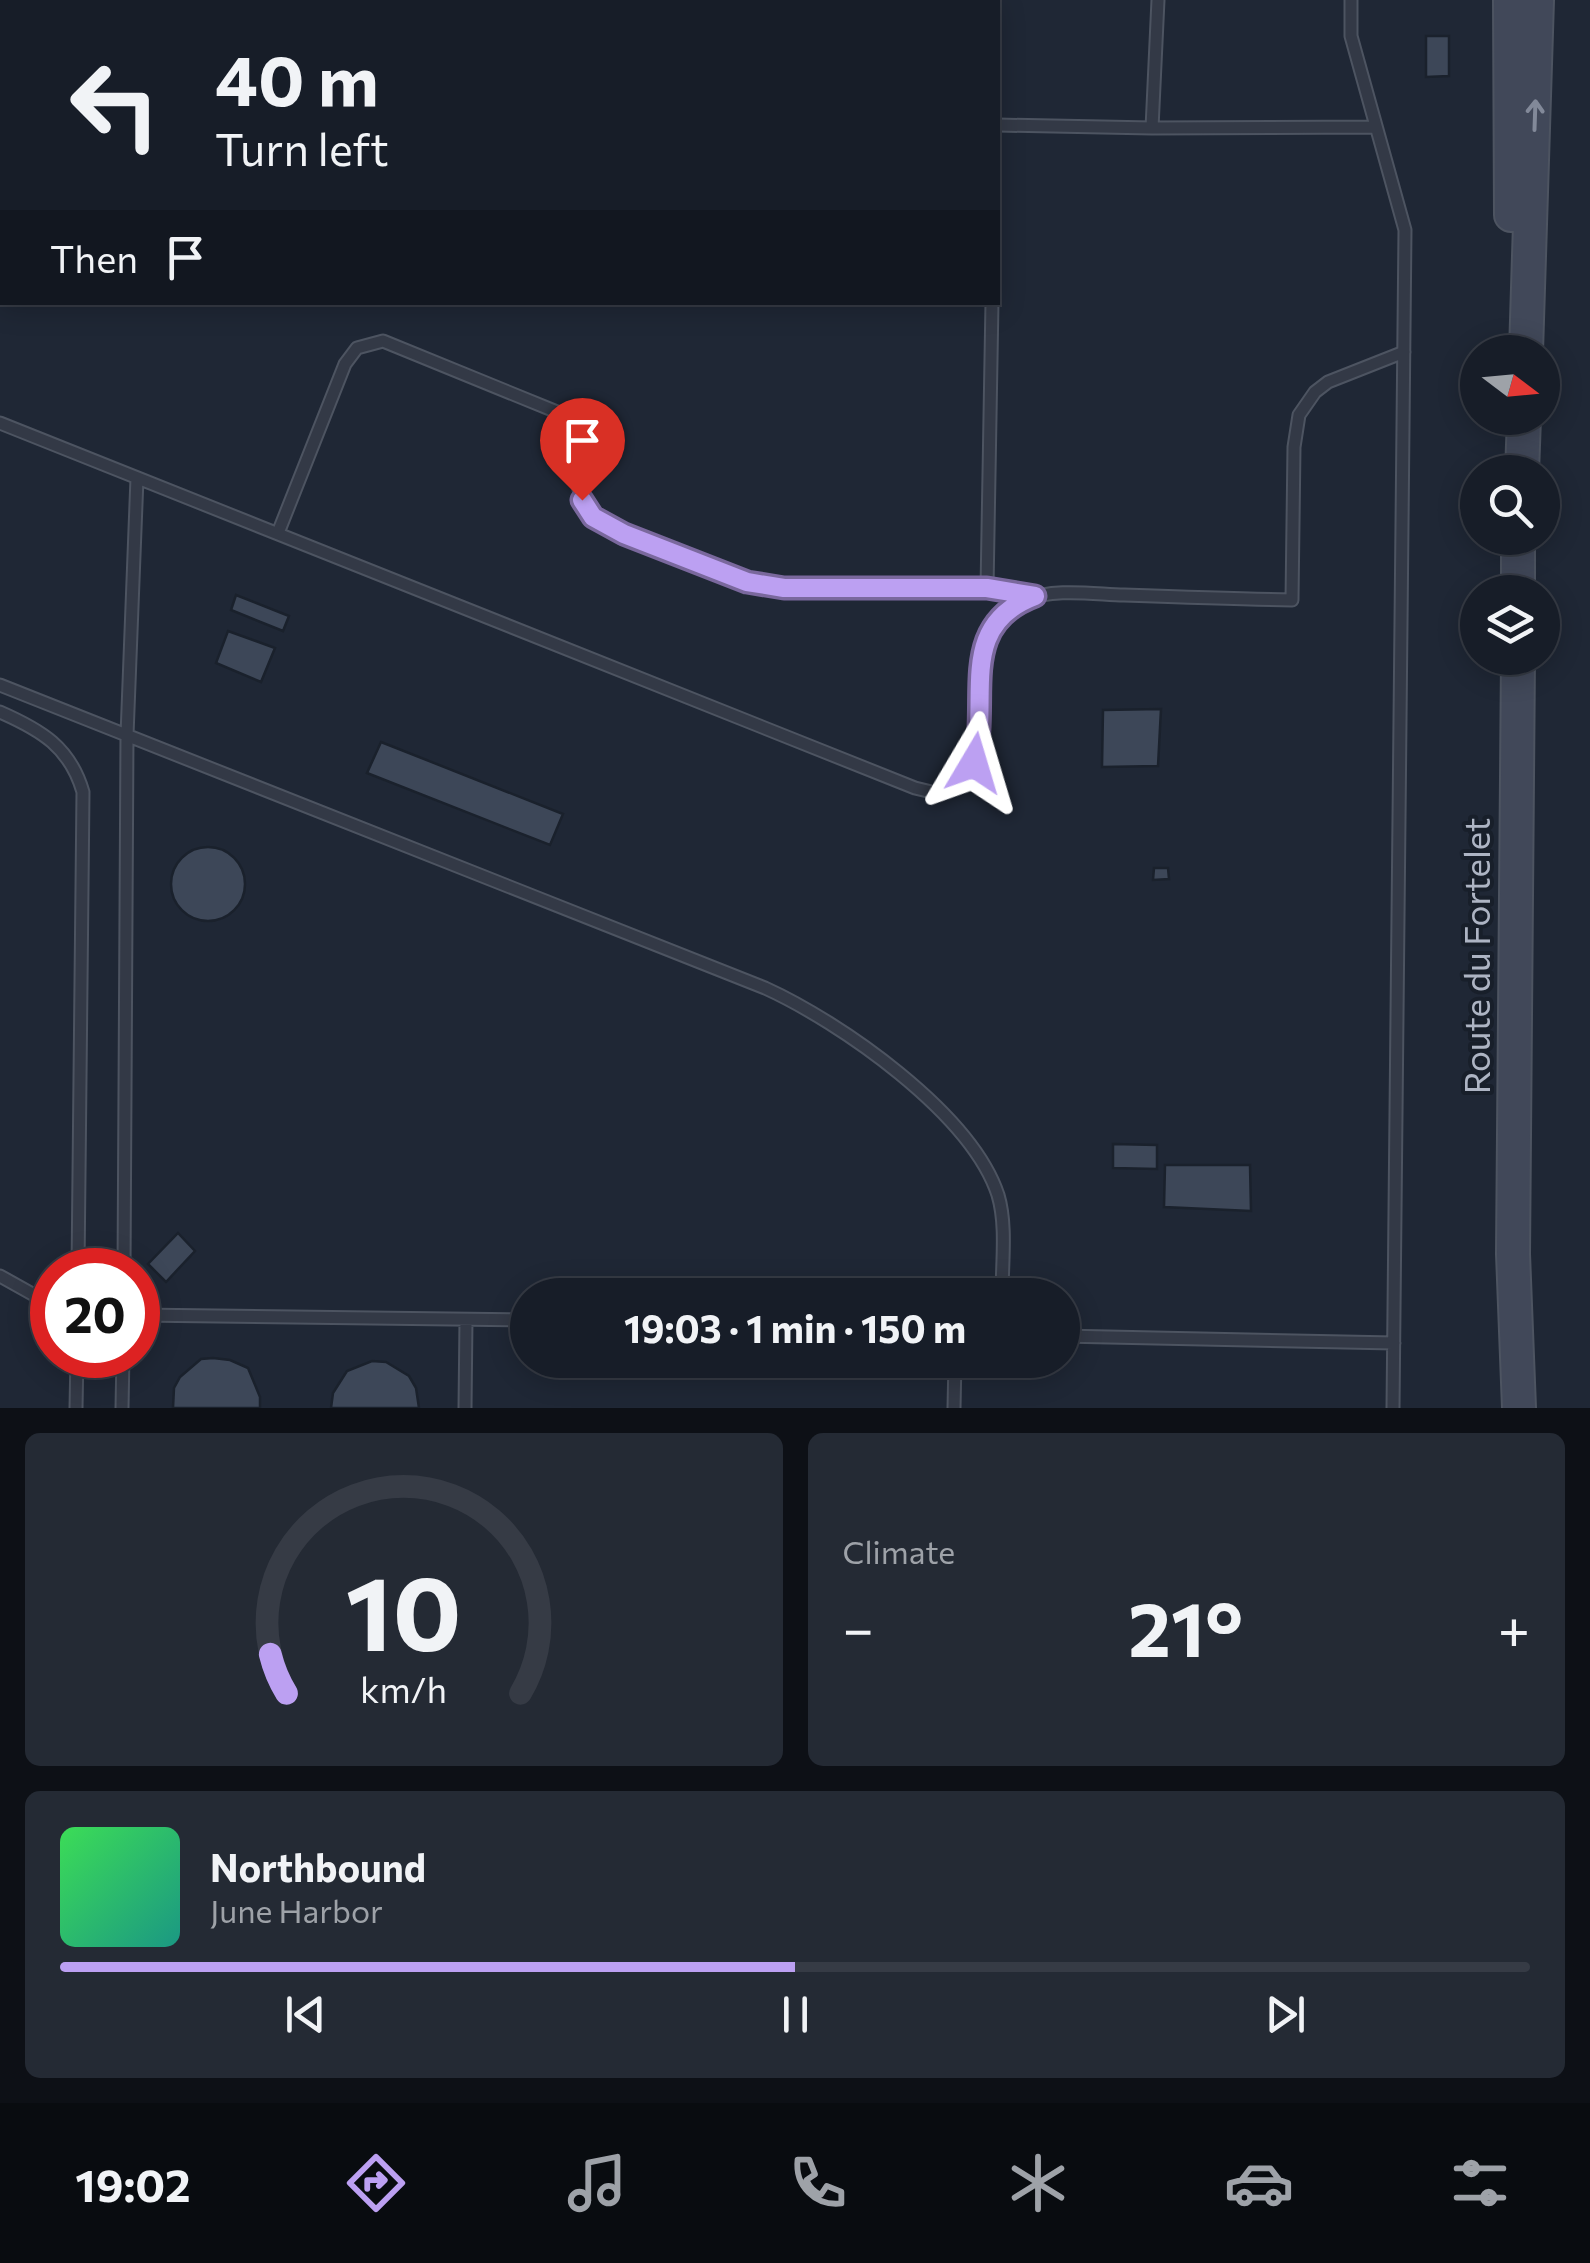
<!DOCTYPE html>
<meta charset="utf-8">
<style>
:root{--surface:#171d28;--page:#242a34;--text:#f1f3f6;--muted:#9ea2a8;--line:#363b45;--accent:#bca0f2}
body{margin:0;font-family:Commissioner,sans-serif;background:var(--page);color:var(--text);height:100vh;display:flex;flex-direction:column;font-size:38px;white-space:nowrap}
*{box-sizing:border-box;margin:0}
p{font-size:32px;color:var(--muted)}
.icon{flex:none;width:55px;height:55px;fill:none;stroke:currentColor;stroke-width:2;stroke-linecap:round;stroke-linejoin:round}
.map{position:relative;height:1408px;overflow:hidden}
.panel{display:flex;flex-direction:column;gap:25px;padding:25px;background:#0d1016;flex:1}
.panel>*{flex:none}
.top-card{position:absolute;left:0px;top:0px;width:1000px;height:305px;box-shadow:0 5px 25px #0003,0 0 0 2px var(--line);background:#171d28;color:var(--text);overflow:hidden}
.needle{width:65px;rotate:106deg}
.buttons{position:absolute;left:1460px;top:335px;display:grid;gap:20px}
.buttons a{display:grid;place-items:center;width:100px;height:100px;border-radius:50%;background:var(--surface);box-shadow:0 5px 25px #0003,0 0 0 2px var(--line);font-size:50px}
.speed{position:absolute;left:30px;top:1248px;display:flex;gap:20px;font-size:50px;font-weight:700;text-align:center}
.speed>*{display:grid;place-content:center;width:130px;height:130px;border-radius:50%;background:var(--surface);box-shadow:0 5px 25px #0003,0 0 0 2px var(--line);line-height:1}
.speed .limit{border:15px solid #d22;background:#fff;color:#111}
.pin{position:absolute;display:grid;place-items:center;width:85px;height:85px;color:#fff;margin:-102px -42px;border-radius:50% 50% 50% 0;rotate:-45deg;box-shadow:0 0 10px #0007}
.pin .icon{rotate:45deg}
.me{position:absolute;width:110px;margin:-55px;rotate:7deg;stroke-linejoin:round;filter:drop-shadow(0 0 8px #0008)}
.turn{display:flex;align-items:center;gap:35px;height:210px;padding:0 50px;font-size:45px}
.turn .icon{width:130px;height:130px;stroke-width:2.5}
.turn b{display:block;font-size:70px;line-height:85px}
.then{display:flex;align-items:center;height:95px;padding:0 50px;background:#0003;gap:20px;font-size:38px}
.big{font-size:75px;font-weight:700;line-height:1.1}
.panel .tile{flex:1;display:flex;flex-direction:column;justify-content:center;gap:15px;min-width:0;padding:0 35px;border-radius:15px;background:var(--page)}
.panel .dial{align-items:center;gap:0}
.dial svg{height:260px;overflow:visible;fill:none;stroke:var(--line);stroke-width:7;stroke-linecap:round;text-anchor:middle}
.dial text{fill:var(--text);stroke:none}
.song{display:flex;align-items:center;gap:30px}
.cover{width:120px;height:120px;border-radius:15px;background:linear-gradient(135deg,hsl(130 70% 55%),hsl(170 70% 35%))}
.played{height:10px;border-radius:5px;background:linear-gradient(90deg,var(--accent) 50%,var(--line) 50%)}
.keys{display:flex;justify-content:space-around;direction:ltr}
.heat{display:flex;justify-content:space-between;align-items:center;font-size:55px;direction:ltr}
.panel .tiles{flex:1;display:grid;gap:25px;grid-template-columns:1fr 1fr}
.tile:last-child{grid-column:span 2}
.trip{position:absolute;left:510px;top:1278px;width:570px;height:100px;border-radius:50px;background:var(--surface);box-shadow:0 5px 25px #0003,0 0 0 2px var(--line);font-weight:700;line-height:100px;text-align:center}
.dock{display:flex;height:160px;justify-content:space-around;align-items:center;background:#090c10;color:var(--muted)}
.dock .icon{width:70px;height:70px}
.dock .current{color:var(--accent)}
.dock b{font-size:45px;color:var(--text)}
.map>svg:first-child{display:block}
.building{fill:#3d4758;stroke:#1a212c;stroke-width:2.5}
.lines{fill:none;stroke-linecap:round;stroke-linejoin:round}
.service-casing{stroke:#4d5461;stroke-width:15}
.secondary-casing{stroke:#4d5461;stroke-width:36}
.service{stroke:#333946;stroke-width:11}
.secondary{stroke:#414859;stroke-width:32}
.oneway{stroke:#828999}
.route-casing{stroke:#7a689d;stroke-width:25}
.route{stroke:#bca0f2;stroke-width:18}
.labels{text-anchor:middle;dominant-baseline:central;stroke-width:8;stroke-linejoin:round;paint-order:stroke}
.street-label{font-size:35px;fill:#adb4c3;stroke:#181f2a}
</style>
<div class="map">
<svg width="1590" height="1408" viewBox="0 0 1590 1408">
<rect width="100%" height="100%" fill="#1f2735"/>
<path class="building" d="M1426,36H1449V76L1426,77Z
M236,595L289,616L283,631L231,610Z
M228,631L275,648L261,682L216,663Z
M1161,709L1158,766L1102,767L1103,710Z
M381,742L563,814L550,845L367,773Z
M171 884a37 37 0 1 1 74 0a37 37 0 1 1-74 0Z
M1154,868H1168L1169,879L1153,880Z
M1113,1144L1157,1145V1169L1113,1168Z
M1165,1165H1250L1251,1211L1164,1207Z
M178,1233L195,1251L166,1282L148,1264Z
M213,1358L230,1360L248,1368L260,1397V1408H173L174,1388L180,1377L201,1359Z
M372,1361L386,1362L409,1376L416,1388L419,1408H331L333,1393L347,1371Z"/>
<g class="lines">
<g class="service-casing">
<path id="service" d="M1158,0L1152,128L1376,127
M1351,0V36L1405,230L1393,1408
M998,125L1152,128
M0,423L915,788L940,794C1022,767 937,636 1025,600C1054,588 1092,594 1124,595C1180,597 1236,599 1292,600L1294,447L1299,415L1315,392L1328,382L1404,352
M278,533L345,364L357,348L383,341L562,414C583,437 571,475 583,503C597,533 736,580 771,587L987,589L1035,596
M987,589L992,302
M0,685L765,988C840,1022 971,1113 998,1195C1007,1225 1002,1263 1002,1295
M0,712C41,730 70,747 83,792L78,1270
M124,1270L127,735L137,478
M0,1276L52,1305
M138,1315L528,1320
M1062,1336L1394,1343
M76,1408L77,1355
M122,1408L123,1355
M465,1408L466,1320
M954,1408L955,1360"/>
</g>
<g class="secondary-casing">
<path id="secondary" d="M1510,0L1511,215
M1526,352L1537,0
M1522,472L1524,418
M1518,592V538
M1518,658L1513,1254L1519,1408"/>
</g>
<use href="#service" class="service"/>
<use href="#secondary" class="secondary"/>
</g>
<defs><path id="oneway-shaft" d="M-6 0H5M1.5-3L5.5 0L1.5 3" fill="none" stroke-width="1.6" stroke-linecap="round" stroke-linejoin="round" transform="scale(2.5)"/></defs>
<use class="oneway" href="#oneway-shaft" transform="translate(1535 115) rotate(-88)"/>
<g class="lines">
<g class="route-casing">
<path id="route" d="M582,500L593,517L624,534L747,582L784,588H987L1035,596C955,626 991,699 974,763"/>
</g>
<use href="#route" class="route"/>
</g>
<g class="labels">
<g class="street-label">
<text transform="translate(1475 956) rotate(-90)">Route du Fortelet</text>
</g>
</g>
</svg>
<div class="buttons">
<a><svg class="needle" viewBox="-14 -14 28 28"><path d="M0-13l5 13h-10z" fill="#e53935"/><path d="M0 13l5-13h-10z" fill="#9ea2a8"/></svg></a>
<a><svg class="icon" aria-label="search" viewBox="0 0 24 24"><circle cx="10" cy="10" r="6"/><path d="M15 15l6 6"/></svg></a>
<a><svg class="icon" aria-label="layers" viewBox="0 0 24 24"><path d="M12 4l9 5-9 5-9-5zM3 14l9 5 9-5"/></svg></a>
</div>
<div class="speed"><div class="limit">20</div></div>
<div class="pin" style="left:582px;top:500px;background:#d93025"><svg class="icon" aria-label="arrive" viewBox="0 0 24 24"><path d="M6 21V4h12l-3 4 3 4H6"/></svg></div>
<svg class="me" style="left:974px;top:763px" viewBox="-20 -20 40 40"><path d="M0-17L14 15 0 8-14 15z" fill="#bca0f2" stroke="#fff" stroke-width="4"/></svg>
<div class="trip">19:03 · 1 min · 150 m</div>
<div class="top-card">
<div class="turn"><svg class="icon" aria-label="left" viewBox="0 0 24 24"><path d="M17 20v-9H6M10 6l-5 5 5 5"/></svg><div><b>40 m</b>Turn left</div></div>
<div class="then">Then<svg class="icon" aria-label="arrive" viewBox="0 0 24 24"><path d="M6 21V4h12l-3 4 3 4H6"/></svg></div>
</div>
</div>
<section class="panel">
<div class="tiles">
<div class="tile dial"><svg viewBox="0 0 100 80">
<path d="M14 69A42 42 0 1 1 86 69"/>
<path d="M14 69A42 42 0 0 1 9 57" stroke="#bca0f2"/>
<text x="50" y="56" font-size="32" font-weight="700">10</text>
<text x="50" y="72" font-size="11">km/h</text>
</svg></div>
<div class="tile"><p>Climate</p>
<div class="heat"><a>−</a><b class="big">21°</b><a>+</a></div>
</div>
<div class="tile">
<div class="song"><i class="cover"></i><div><b>Northbound</b><p>June Harbor</p></div></div>
<div class="played"></div>
<div class="keys"><svg class="icon" aria-label="previous" viewBox="0 0 24 24"><path d="M18 5L8 12l10 7zM5 5v14"/></svg><svg class="icon" aria-label="pause" viewBox="0 0 24 24"><path d="M8 5v14M16 5v14"/></svg><svg class="icon" aria-label="next" viewBox="0 0 24 24"><path d="M6 5l10 7-10 7zM19 5v14"/></svg></div>
</div>
</div>
</section>
<nav class="dock">
<b>19:02</b>
<svg class="icon current" aria-label="directions" viewBox="0 0 24 24"><path d="M12 3l9 9-9 9-9-9zM9 14v-3h6M13 9l2 2-2 2"/></svg>
<svg class="icon" aria-label="music" viewBox="0 0 24 24"><path d="M9 18V5l10-2v13"/><circle cx="6" cy="18" r="3"/><circle cx="16" cy="16" r="3"/></svg>
<svg class="icon" aria-label="phone" viewBox="0 0 24 24"><path d="M5 4h4l2 5-3 2q2 4 5 5l2-3 5 2v4C11 20 4 13 5 4z"/></svg>
<svg class="icon" aria-label="climate" viewBox="0 0 24 24"><path d="M12 3v18M4 7l16 10M4 17L20 7"/></svg>
<svg class="icon" aria-label="car" viewBox="0 0 24 24"><path d="M5 17H2v-5l4-1 3-4h7l3 4 3 1v5h-3M9 17h6M6 11h13"/><circle cx="7" cy="17" r="2"/><circle cx="17" cy="17" r="2"/></svg>
<svg class="icon" aria-label="filters" viewBox="0 0 24 24"><path d="M4 7h16M4 17h16"/><circle cx="9" cy="7" r="2"/><circle cx="15" cy="17" r="2"/></svg>
</nav>
